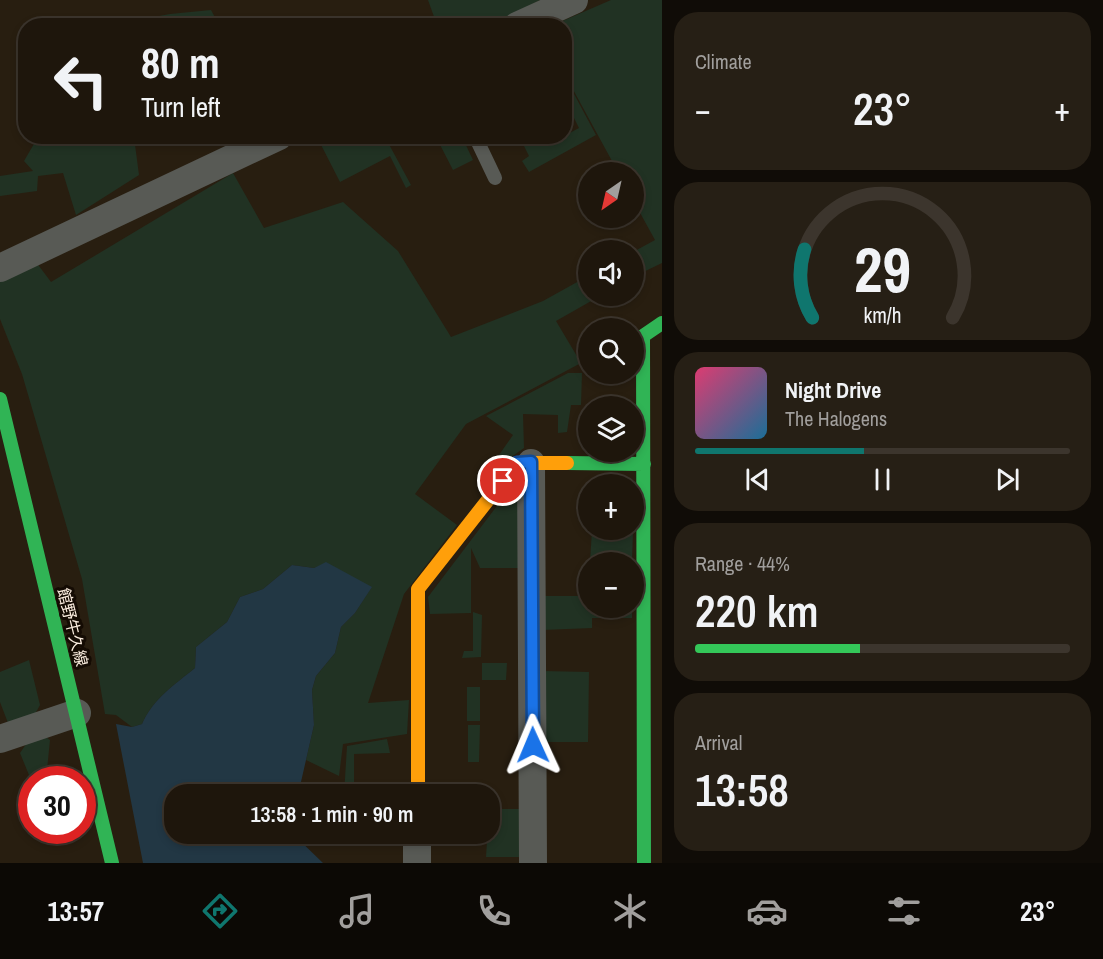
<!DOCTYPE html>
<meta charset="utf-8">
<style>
:root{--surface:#1e160c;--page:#261f15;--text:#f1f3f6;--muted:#a19f9d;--line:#3c352d;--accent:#0f766e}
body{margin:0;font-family:"Archivo Narrow","Noto Sans JP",sans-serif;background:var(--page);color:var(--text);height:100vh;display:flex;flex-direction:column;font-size:22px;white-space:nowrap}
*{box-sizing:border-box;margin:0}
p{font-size:20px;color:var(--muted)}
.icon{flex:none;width:33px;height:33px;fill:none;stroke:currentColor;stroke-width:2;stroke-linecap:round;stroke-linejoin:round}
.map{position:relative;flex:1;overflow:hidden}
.details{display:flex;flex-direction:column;gap:12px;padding:12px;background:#100c07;width:441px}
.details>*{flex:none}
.banner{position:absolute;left:18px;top:18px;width:554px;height:126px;border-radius:24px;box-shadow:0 3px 9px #0003,0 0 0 2px var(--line);background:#1e160c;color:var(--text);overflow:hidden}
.needle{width:39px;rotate:214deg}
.buttons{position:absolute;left:578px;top:162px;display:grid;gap:12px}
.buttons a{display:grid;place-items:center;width:66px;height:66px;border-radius:50%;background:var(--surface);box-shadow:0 3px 9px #0003,0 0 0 2px var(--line);font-size:30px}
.speed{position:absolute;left:18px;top:766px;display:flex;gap:12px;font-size:30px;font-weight:700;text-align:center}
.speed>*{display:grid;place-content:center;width:78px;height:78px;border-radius:50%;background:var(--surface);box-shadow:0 3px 9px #0003,0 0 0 2px var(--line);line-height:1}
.speed .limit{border:9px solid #d22;background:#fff;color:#111}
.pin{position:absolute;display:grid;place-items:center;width:51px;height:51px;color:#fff;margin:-26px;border:3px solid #fff;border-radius:50%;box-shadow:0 2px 6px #0007}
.me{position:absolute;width:66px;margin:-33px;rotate:359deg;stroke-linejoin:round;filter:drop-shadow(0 0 4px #0008)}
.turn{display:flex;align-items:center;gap:21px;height:126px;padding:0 24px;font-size:27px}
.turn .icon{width:78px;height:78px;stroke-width:2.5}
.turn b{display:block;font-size:42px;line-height:51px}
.big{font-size:45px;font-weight:600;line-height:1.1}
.details .tile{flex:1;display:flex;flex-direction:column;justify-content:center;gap:9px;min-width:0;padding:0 21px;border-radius:24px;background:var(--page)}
.details .dial{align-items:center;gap:0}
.dial svg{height:156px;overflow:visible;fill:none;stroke:var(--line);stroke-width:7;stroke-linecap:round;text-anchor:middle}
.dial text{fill:var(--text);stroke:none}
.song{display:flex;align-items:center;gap:18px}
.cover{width:72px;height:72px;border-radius:9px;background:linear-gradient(135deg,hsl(340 70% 55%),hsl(200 70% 35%))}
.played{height:6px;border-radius:3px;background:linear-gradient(90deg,var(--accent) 45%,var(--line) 45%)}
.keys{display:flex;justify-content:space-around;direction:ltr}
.heat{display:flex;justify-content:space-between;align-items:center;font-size:33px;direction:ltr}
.charge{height:9px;border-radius:4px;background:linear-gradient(90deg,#34c759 44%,var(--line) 0)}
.trip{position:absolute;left:164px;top:784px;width:336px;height:60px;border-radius:24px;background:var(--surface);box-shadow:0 3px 9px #0003,0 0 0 2px var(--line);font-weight:600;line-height:60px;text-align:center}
.tabs{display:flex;height:96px;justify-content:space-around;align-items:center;background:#0c0905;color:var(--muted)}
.tabs .icon{width:42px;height:42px}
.tabs .on{color:var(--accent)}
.tabs b{font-size:27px;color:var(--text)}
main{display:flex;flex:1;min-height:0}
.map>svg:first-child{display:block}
.green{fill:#213223}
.water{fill:#223744}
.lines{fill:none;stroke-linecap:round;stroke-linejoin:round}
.lane{stroke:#585a55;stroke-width:14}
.street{stroke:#585a55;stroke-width:28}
.fast{stroke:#30b455;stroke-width:14}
.slow{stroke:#ff9f0a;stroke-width:14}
.route-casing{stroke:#114b97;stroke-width:15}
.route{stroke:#1a73e8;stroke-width:10}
.labels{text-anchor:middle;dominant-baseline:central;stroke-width:6;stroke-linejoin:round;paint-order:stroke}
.street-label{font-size:16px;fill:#fbeddf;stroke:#140b03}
</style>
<main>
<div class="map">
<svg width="662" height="863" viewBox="0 0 662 863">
<rect width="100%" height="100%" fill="#281e10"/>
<path class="green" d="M428,0H540L490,26L437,25Z
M611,0H662V263L633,277V252L655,240L633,200V172H618L564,73V26H551Z
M211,10L219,25L122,26L121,23L170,14Z
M573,92L596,135L529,172L522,161L529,156L521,140L527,137H544L549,144L579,128L564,98Z
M38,137H134L139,175L76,215L63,173L38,176L37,191L0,196V176L33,171L24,161Z
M317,137H385L411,185L406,188L390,156L340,182Z
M436,137H462L473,160L453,170Z
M233,173L264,228L343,202L398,251L451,337L543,301L588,276V296H600L556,321L581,363L466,424L415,494L457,525L404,594L368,703L409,700L407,734L343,744L339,776L306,760L314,725L312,690L316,676L335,653L341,627L355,613L371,588L326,563L314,568L292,565L263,589L240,597L227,622L196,647L195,668C174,685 153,699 142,724L132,727L116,715L105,714L82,579L22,374L0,319V277L36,262L51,282Z
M568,373H582L581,405H571L567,432L558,433V415L523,414L524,448L507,460L499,455L513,435L486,416Z
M512,486H522L524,568H480L471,548V613L430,614L428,597Z
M592,530L633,531L632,562H590Z
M543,596H588V608H632V618H592V628L542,630Z
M473,612L482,615L481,657L462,658L464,651H473Z
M29,660L40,705L35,714L8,723L0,702V672Z
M482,663H507L506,680H482Z
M542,671L589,672L588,742H541Z
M467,687H480V721H467Z
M468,725H480L479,762H468Z
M43,735L50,740L46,780H34L32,775H29L20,753L29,740Z
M387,739L390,753L354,754V789H395L396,782H407V795H344L347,746Z
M489,809H522L523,857H486Z"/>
<path class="water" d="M326,562L372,587L355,613L341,627L335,653L316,676L312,690L314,725L298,795H174V834H293L323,863H143L116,724L132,727L142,724C153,699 174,685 195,668L196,647L227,622L240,597L263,589L292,565L314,568Z"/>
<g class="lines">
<path class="lane" d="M475,136L495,178"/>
<path class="street" d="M517,26L574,0
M0,268L279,136
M531,463L533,863
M0,739L77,713
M417,863V834"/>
<path class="fast" d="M0,399L112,863
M567,463L644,464
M644,863L643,336L662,323"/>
<path class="slow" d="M418,795V589L517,463H567"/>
</g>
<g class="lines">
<g class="route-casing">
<path id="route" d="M503,481L517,463L531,462L533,745"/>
</g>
<use href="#route" class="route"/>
</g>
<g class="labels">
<g class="street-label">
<text transform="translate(73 627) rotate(76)">館野牛久線</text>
</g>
</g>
</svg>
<div class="buttons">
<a><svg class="needle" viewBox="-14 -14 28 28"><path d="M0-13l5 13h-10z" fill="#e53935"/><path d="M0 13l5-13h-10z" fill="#a19f9d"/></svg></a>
<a><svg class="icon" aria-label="sound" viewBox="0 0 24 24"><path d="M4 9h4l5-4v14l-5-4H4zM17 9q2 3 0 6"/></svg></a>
<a><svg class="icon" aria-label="search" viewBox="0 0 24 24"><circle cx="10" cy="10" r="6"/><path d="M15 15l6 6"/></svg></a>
<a><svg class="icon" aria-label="layers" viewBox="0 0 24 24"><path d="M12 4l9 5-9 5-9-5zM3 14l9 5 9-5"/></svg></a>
<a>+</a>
<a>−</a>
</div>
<div class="speed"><div class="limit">30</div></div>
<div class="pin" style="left:503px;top:481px;background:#d93025"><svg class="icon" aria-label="arrive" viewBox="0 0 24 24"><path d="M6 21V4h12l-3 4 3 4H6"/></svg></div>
<svg class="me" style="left:533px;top:745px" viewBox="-20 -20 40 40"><path d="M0-17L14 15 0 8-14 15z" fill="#1a73e8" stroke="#fff" stroke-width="4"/></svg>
<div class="trip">13:58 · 1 min · 90 m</div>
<div class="banner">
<div class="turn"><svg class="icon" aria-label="left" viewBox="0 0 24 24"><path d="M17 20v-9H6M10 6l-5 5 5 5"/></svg><div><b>80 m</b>Turn left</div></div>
</div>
</div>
<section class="details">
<div class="tile"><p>Climate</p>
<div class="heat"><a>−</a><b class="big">23°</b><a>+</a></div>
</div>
<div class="tile dial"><svg viewBox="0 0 100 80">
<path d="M14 69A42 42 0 1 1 86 69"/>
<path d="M14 69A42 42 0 0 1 10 34" stroke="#0f766e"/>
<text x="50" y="56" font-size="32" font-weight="700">29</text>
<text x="50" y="72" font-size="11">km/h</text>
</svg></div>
<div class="tile">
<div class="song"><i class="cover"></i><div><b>Night Drive</b><p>The Halogens</p></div></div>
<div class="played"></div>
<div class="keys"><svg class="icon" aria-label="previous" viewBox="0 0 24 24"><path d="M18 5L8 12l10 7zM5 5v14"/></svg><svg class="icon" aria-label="pause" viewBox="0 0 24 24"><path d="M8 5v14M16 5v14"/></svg><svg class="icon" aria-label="next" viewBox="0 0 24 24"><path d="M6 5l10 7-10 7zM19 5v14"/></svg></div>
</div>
<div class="tile"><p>Range · 44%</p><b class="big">220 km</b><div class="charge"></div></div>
<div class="tile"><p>Arrival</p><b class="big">13:58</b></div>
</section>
</main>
<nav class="tabs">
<b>13:57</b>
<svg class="icon on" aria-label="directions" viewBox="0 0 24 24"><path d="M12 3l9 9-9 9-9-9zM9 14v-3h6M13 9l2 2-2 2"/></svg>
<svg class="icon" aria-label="music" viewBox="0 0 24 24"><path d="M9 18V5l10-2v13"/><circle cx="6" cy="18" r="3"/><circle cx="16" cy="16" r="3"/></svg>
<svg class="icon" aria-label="phone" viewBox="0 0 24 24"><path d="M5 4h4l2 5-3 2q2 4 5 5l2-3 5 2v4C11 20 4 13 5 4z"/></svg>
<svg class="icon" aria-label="climate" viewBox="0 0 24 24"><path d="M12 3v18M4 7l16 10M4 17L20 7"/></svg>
<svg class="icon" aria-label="car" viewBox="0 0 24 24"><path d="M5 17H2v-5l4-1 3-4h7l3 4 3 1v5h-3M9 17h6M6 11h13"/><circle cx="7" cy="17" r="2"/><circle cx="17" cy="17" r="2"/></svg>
<svg class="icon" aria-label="filters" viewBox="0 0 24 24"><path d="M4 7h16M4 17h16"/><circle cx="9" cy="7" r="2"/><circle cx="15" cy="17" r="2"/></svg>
<b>23°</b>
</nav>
